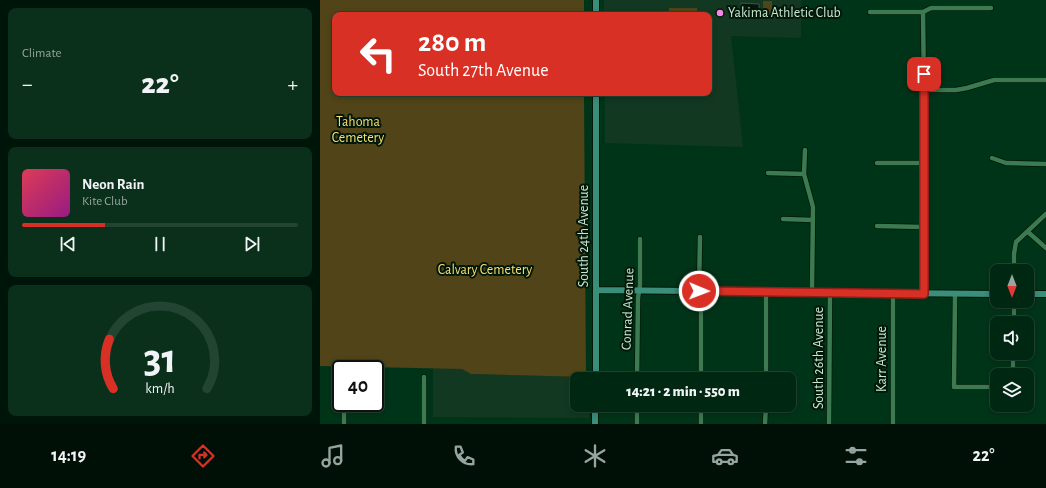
<!DOCTYPE html>
<meta charset="utf-8">
<style>
:root{--surface:#002712;--page:#0a2f1b;--text:#f1f3f6;--muted:#95a59f;--line:#224432;--accent:#d93025}
body{margin:0;font-family:"Alegreya Sans",sans-serif;background:var(--page);color:var(--text);height:100vh;display:flex;flex-direction:column;font-size:15px;white-space:nowrap}
*{box-sizing:border-box;margin:0}
p{font-size:13px;color:var(--muted)}
.icon{flex:none;width:22px;height:22px;fill:none;stroke:currentColor;stroke-width:2;stroke-linecap:round;stroke-linejoin:round}
.map{position:relative;flex:1;overflow:hidden}
.side{display:flex;flex-direction:column;gap:8px;padding:8px;background:#00150a;width:320px}
.side>*{flex:none}
.banner{position:absolute;left:12px;top:12px;width:380px;height:84px;border-radius:8px;box-shadow:0 2px 6px #0003,0 0 0 1px var(--line);background:#d93025;color:#fff;overflow:hidden}
.needle{width:26px;rotate:180deg}
.fabs{position:absolute;left:670px;top:264px;display:grid;gap:8px}
.fabs a{display:grid;place-items:center;width:44px;height:44px;border-radius:8px;background:var(--surface);box-shadow:0 2px 6px #0003,0 0 0 1px var(--line);font-size:20px}
.speed{position:absolute;left:12px;top:360px;display:flex;gap:8px;font-size:20px;font-weight:700;text-align:center}
.speed>*{display:grid;place-content:center;width:52px;height:52px;border-radius:50%;background:var(--surface);box-shadow:0 2px 6px #0003,0 0 0 1px var(--line);line-height:1}
.speed .limit{border:2px solid #111;border-radius:6px;background:#fff;color:#111}
.pin{position:absolute;display:grid;place-items:center;width:34px;height:34px;color:#fff;margin:-17px;border-radius:8px;box-shadow:0 2px 6px #0006}
.me{position:absolute;width:44px;margin:-22px;rotate:91deg;stroke-linejoin:round;filter:drop-shadow(0 0 3px #0008)}
.turn{display:flex;align-items:center;gap:14px;height:84px;padding:0 20px;font-size:18px}
.turn .icon{width:52px;height:52px;stroke-width:2.5}
.turn b{display:block;font-size:28px;line-height:34px}
.big{font-size:30px;font-weight:800;line-height:1.1}
.side .card{flex:1;display:flex;flex-direction:column;justify-content:center;gap:6px;min-width:0;padding:0 14px;border-radius:8px;background:var(--page)}
.side .dial{align-items:center;gap:0}
.dial svg{height:104px;overflow:visible;fill:none;stroke:var(--line);stroke-width:7;stroke-linecap:round;text-anchor:middle}
.dial text{fill:var(--text);stroke:none}
.song{display:flex;align-items:center;gap:12px}
.cover{width:48px;height:48px;border-radius:6px;background:linear-gradient(135deg,hsl(350 70% 55%),hsl(310 70% 35%))}
.played{height:4px;border-radius:2px;background:linear-gradient(90deg,var(--accent) 30%,var(--line) 30%)}
.keys{display:flex;justify-content:space-around;direction:ltr}
.heat{display:flex;justify-content:space-between;align-items:center;font-size:22px;direction:ltr}
.trip{position:absolute;left:250px;top:372px;width:226px;height:40px;border-radius:8px;background:var(--surface);box-shadow:0 2px 6px #0003,0 0 0 1px var(--line);font-weight:800;line-height:40px;text-align:center}
.menu{display:flex;height:64px;justify-content:space-around;align-items:center;background:#001007;color:var(--muted)}
.menu .icon{width:28px;height:28px}
.menu .selected{color:var(--accent)}
.menu b{font-size:18px;color:var(--text)}
main{display:flex;flex:1;min-height:0}
.map>svg:first-child{display:block}
.built{fill:#123821}
.green{fill:#514418}
.water{fill:#07140b;stroke:#415346}
.lines{fill:none;stroke-linecap:round;stroke-linejoin:round}
.street-casing{stroke:#001907;stroke-width:6}
.secondary-casing{stroke:#001907;stroke-width:8}
.street{stroke:#3c7a52;stroke-width:4.5}
.secondary{stroke:#3a8e7a;stroke-width:6}
.route-casing{stroke:#8d1f18;stroke-width:10}
.route{stroke:#d93025;stroke-width:7}
.poi-dot{fill:#fa87e7;stroke:#011809;stroke-width:1.5}
.labels{text-anchor:middle;dominant-baseline:central;stroke-width:4;stroke-linejoin:round;paint-order:stroke}
.poi-label{font-size:14px;fill:#c8e7d1;stroke:#011809;text-anchor:start}
.park-label{font-size:14px;fill:#fcde71;stroke:#011809}
.street-label{font-size:14px;fill:#c8e7d1;stroke:#011809}
</style>
<main>
<section class="side">
<div class="card"><p>Climate</p>
<div class="heat"><a>−</a><b class="big">22°</b><a>+</a></div>
</div>
<div class="card">
<div class="song"><i class="cover"></i><div><b>Neon Rain</b><p>Kite Club</p></div></div>
<div class="played"></div>
<div class="keys"><svg class="icon" aria-label="previous" viewBox="0 0 24 24"><path d="M18 5L8 12l10 7zM5 5v14"/></svg><svg class="icon" aria-label="pause" viewBox="0 0 24 24"><path d="M8 5v14M16 5v14"/></svg><svg class="icon" aria-label="next" viewBox="0 0 24 24"><path d="M6 5l10 7-10 7zM19 5v14"/></svg></div>
</div>
<div class="card dial"><svg viewBox="0 0 100 80">
<path d="M14 69A42 42 0 1 1 86 69"/>
<path d="M14 69A42 42 0 0 1 11 31" stroke="#d93025"/>
<text x="50" y="56" font-size="32" font-weight="700">31</text>
<text x="50" y="72" font-size="11">km/h</text>
</svg></div>
</section>
<div class="map">
<svg width="726" height="424" viewBox="0 0 726 424">
<rect width="100%" height="100%" fill="#003418"/>
<path class="built" d="M284,0H481V38L411,36L423,147L285,143V93H389V15H284Z
M113,368L143,369L151,374L269,377V379H257V405H269V418L113,417Z"/>
<path class="green" d="M0,0H264V15H15V93H264L266,377L151,374L142,369L0,366Z
M443,1H452V16H443Z
M349,8H377V15H349Z"/>
<path class="water" d="M421,3L439,4V13H421Z"/>
<g class="lines">
<g class="street-casing">
<path id="street" d="M550,12H603
M604,90H636L647,88L674,80H726
M485,150L484,174L493,207L492,292
M672,158L686,163L726,164
M557,163H604
M448,173L484,174
M463,219L493,220
M557,226L604,227
M708,232L726,248
M694,271V254L696,242L726,214
M379,291L380,237
M604,293V90L603,12L611,8H671
M635,294L634,387H677
M694,323V301
M693,375V353
M104,377V424
M317,379L318,298L320,285V239
M381,379V291
M446,379V292
M24,424V403
M317,424V405
M381,424V405
M445,424L446,405
M509,424L510,293
M573,424V293"/>
</g>
<g class="secondary-casing">
<path id="secondary" d="M276,0V15
M276,290L677,294
M707,294H726
M276,379V93
M275,424V405"/>
</g>
<use href="#street" class="street"/>
<use href="#secondary" class="secondary"/>
</g>
<g class="lines">
<g class="route-casing">
<path id="route" d="M379,291L604,294V74"/>
</g>
<use href="#route" class="route"/>
</g>
<circle class="poi-dot" cx="400" cy="13" r="4"/>
<g class="labels">
<g class="poi-label">
<text x="408" y="13">Yakima Athletic Club</text>
</g>
<g class="park-label">
<text x="38" y="122">Tahoma<tspan x="38" dy="16">Cemetery</tspan></text>
<text x="165" y="270">Calvary Cemetery</text>
</g>
<g class="street-label">
<text transform="translate(264 236) rotate(-90)">South 24th Avenue</text>
<text transform="translate(308 309) rotate(-88)">Conrad Avenue</text>
<text transform="translate(499 358) rotate(-90)">South 26th Avenue</text>
<text transform="translate(562 359) rotate(-90)">Karr Avenue</text>
</g>
</g>
</svg>
<div class="fabs">
<a><svg class="needle" viewBox="-14 -14 28 28"><path d="M0-13l5 13h-10z" fill="#e53935"/><path d="M0 13l5-13h-10z" fill="#95a59f"/></svg></a>
<a><svg class="icon" aria-label="sound" viewBox="0 0 24 24"><path d="M4 9h4l5-4v14l-5-4H4zM17 9q2 3 0 6"/></svg></a>
<a><svg class="icon" aria-label="layers" viewBox="0 0 24 24"><path d="M12 4l9 5-9 5-9-5zM3 14l9 5 9-5"/></svg></a>
</div>
<div class="speed"><div class="limit">40</div></div>
<div class="pin" style="left:604px;top:74px;background:#d93025"><svg class="icon" aria-label="arrive" viewBox="0 0 24 24"><path d="M6 21V4h12l-3 4 3 4H6"/></svg></div>
<svg class="me" style="left:379px;top:291px" viewBox="-20 -20 40 40"><circle r="17" fill="#d93025" stroke="#fff" stroke-width="3"/><path d="M0-11L8 9 0 5-8 9z" fill="#fff"/></svg>
<div class="trip">14:21 · 2 min · 550 m</div>
<div class="banner">
<div class="turn"><svg class="icon" aria-label="left" viewBox="0 0 24 24"><path d="M17 20v-9H6M10 6l-5 5 5 5"/></svg><div><b>280 m</b>South 27th Avenue</div></div>
</div>
</div>
</main>
<nav class="menu">
<b>14:19</b>
<svg class="icon selected" aria-label="directions" viewBox="0 0 24 24"><path d="M12 3l9 9-9 9-9-9zM9 14v-3h6M13 9l2 2-2 2"/></svg>
<svg class="icon" aria-label="music" viewBox="0 0 24 24"><path d="M9 18V5l10-2v13"/><circle cx="6" cy="18" r="3"/><circle cx="16" cy="16" r="3"/></svg>
<svg class="icon" aria-label="phone" viewBox="0 0 24 24"><path d="M5 4h4l2 5-3 2q2 4 5 5l2-3 5 2v4C11 20 4 13 5 4z"/></svg>
<svg class="icon" aria-label="climate" viewBox="0 0 24 24"><path d="M12 3v18M4 7l16 10M4 17L20 7"/></svg>
<svg class="icon" aria-label="car" viewBox="0 0 24 24"><path d="M5 17H2v-5l4-1 3-4h7l3 4 3 1v5h-3M9 17h6M6 11h13"/><circle cx="7" cy="17" r="2"/><circle cx="17" cy="17" r="2"/></svg>
<svg class="icon" aria-label="filters" viewBox="0 0 24 24"><path d="M4 7h16M4 17h16"/><circle cx="9" cy="7" r="2"/><circle cx="15" cy="17" r="2"/></svg>
<b>22°</b>
</nav>
